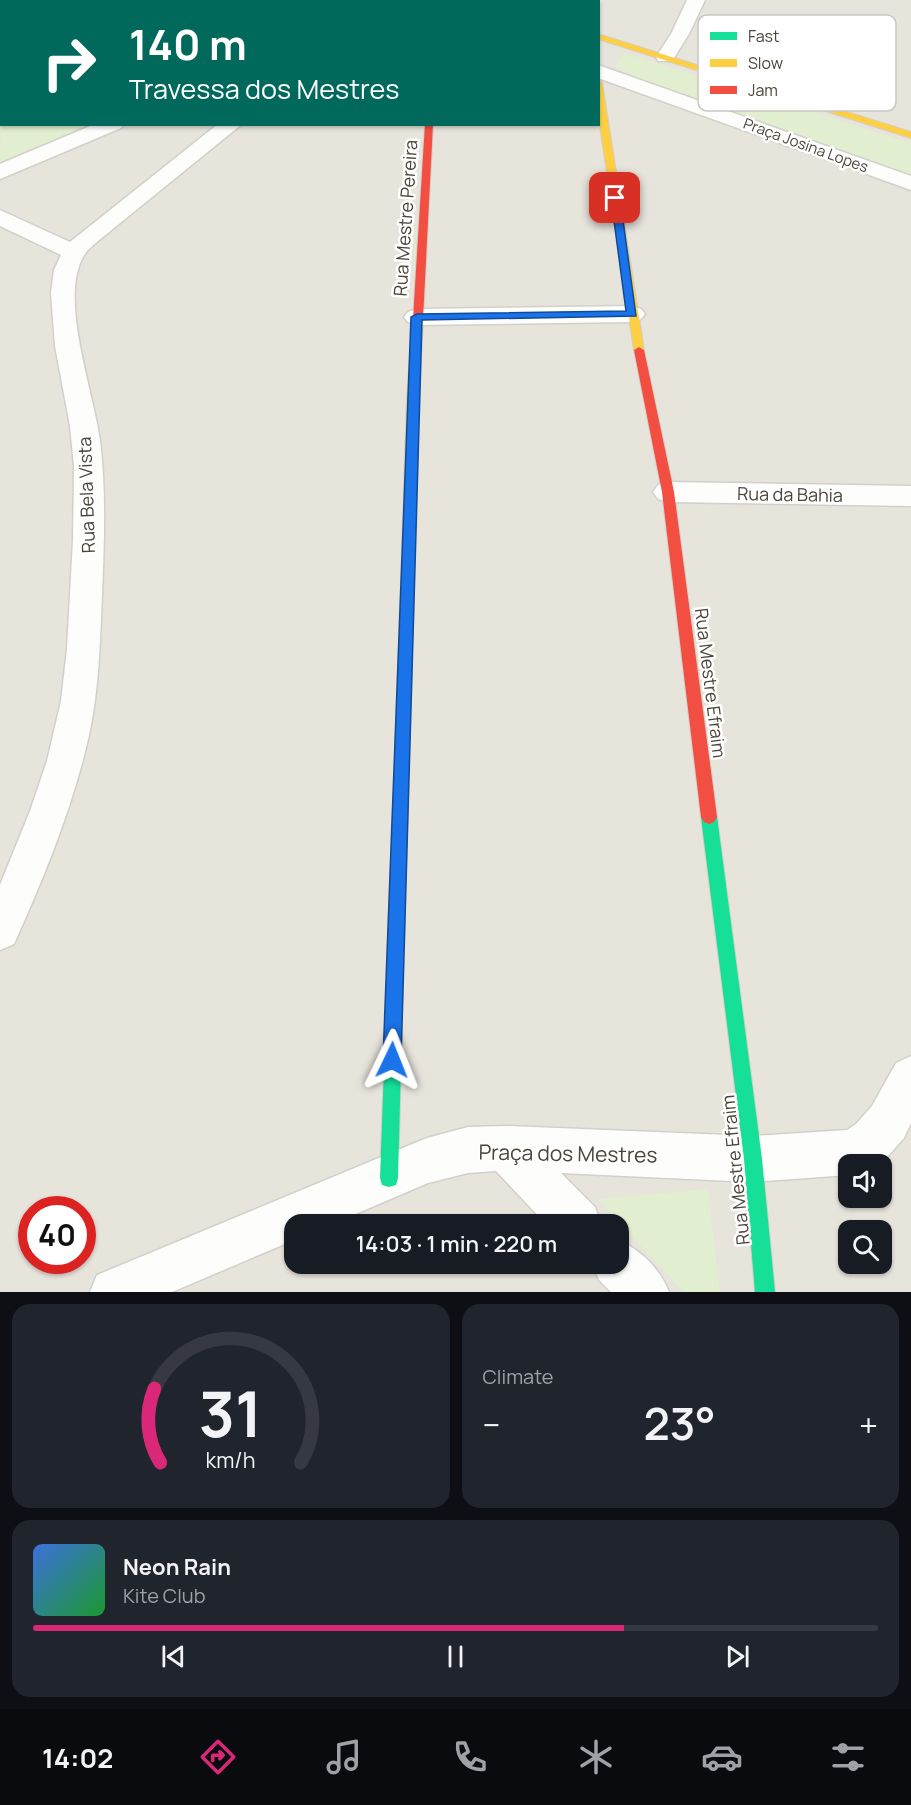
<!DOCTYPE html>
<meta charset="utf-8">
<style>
:root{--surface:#171b24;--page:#20242c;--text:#f1f3f6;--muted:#9ea1a6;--line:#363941;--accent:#db2777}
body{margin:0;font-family:Manrope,sans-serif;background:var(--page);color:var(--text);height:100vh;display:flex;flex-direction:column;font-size:22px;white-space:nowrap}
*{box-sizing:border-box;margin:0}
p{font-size:20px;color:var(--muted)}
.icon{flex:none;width:33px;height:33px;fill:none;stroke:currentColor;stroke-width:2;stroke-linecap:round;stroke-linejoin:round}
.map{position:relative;height:1292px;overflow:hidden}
.sheet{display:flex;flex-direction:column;gap:12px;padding:12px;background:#0d0f14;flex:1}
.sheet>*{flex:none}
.banner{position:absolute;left:0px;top:0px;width:600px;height:126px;box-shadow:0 2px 4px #0004;background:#00695c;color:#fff;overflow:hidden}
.fabs{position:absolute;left:838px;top:1154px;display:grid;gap:12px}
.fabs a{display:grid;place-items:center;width:54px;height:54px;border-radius:12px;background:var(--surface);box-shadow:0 2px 4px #0004;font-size:30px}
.speed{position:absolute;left:18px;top:1196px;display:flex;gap:12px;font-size:30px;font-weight:700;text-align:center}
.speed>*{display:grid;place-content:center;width:78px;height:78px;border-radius:50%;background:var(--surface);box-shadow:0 2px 4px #0004;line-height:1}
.speed .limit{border:9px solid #d22;background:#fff;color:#111}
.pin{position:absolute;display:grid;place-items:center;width:51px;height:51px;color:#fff;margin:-26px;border-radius:12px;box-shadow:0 3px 9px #0006}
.me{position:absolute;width:66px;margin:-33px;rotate:2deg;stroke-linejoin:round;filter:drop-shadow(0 0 4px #0008)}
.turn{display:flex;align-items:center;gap:21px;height:126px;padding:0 30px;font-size:27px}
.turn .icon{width:78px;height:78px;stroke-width:2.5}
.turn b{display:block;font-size:42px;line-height:51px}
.big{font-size:45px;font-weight:600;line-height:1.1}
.sheet .tile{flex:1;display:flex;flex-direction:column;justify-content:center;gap:9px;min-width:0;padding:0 21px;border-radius:18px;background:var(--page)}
.sheet .dial{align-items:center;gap:0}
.dial svg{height:156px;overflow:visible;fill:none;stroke:var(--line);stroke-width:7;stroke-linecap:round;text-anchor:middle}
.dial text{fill:var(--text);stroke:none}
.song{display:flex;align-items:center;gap:18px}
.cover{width:72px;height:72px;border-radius:9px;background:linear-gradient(135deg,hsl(220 70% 55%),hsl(130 70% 35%))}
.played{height:6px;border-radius:3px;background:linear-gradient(90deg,var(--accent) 70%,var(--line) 70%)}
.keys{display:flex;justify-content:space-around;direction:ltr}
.heat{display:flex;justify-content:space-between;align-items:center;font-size:33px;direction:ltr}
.sheet .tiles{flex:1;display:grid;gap:12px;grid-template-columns:1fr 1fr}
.tile:last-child{grid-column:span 2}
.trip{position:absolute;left:284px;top:1214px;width:345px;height:60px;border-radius:18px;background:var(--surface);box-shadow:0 2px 4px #0004;font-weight:600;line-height:60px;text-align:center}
.tab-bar{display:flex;height:96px;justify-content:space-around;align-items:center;background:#090b0e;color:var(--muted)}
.tab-bar .icon{width:42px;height:42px}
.tab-bar .active{color:var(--accent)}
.tab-bar b{font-size:27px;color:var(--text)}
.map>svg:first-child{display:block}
.residential{fill:#e7e4dc;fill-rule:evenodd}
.green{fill:#e1eecf}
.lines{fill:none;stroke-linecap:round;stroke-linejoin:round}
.stream{fill:#c0ddf1;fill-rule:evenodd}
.street-casing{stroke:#d2d0cb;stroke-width:3}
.fast-casing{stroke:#d3cfc5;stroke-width:2}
.slow-casing{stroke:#d3cfc5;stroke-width:2}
.jam-casing{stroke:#d3cfc5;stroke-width:2}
.street{fill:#fdfdfc;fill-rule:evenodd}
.fast{fill:#16e098;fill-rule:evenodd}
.slow{fill:#ffcf43;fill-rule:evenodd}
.jam{fill:#f24e42;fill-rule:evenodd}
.route{fill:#1a73e8;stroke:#114b97;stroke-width:1.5}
.labels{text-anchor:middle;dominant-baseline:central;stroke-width:5;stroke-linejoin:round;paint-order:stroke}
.far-street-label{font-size:15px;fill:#4b4439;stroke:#fff}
.street-label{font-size:18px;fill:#4b4439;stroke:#fff}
.near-street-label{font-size:21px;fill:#4b4439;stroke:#fff}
.key{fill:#fff;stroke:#c9c7c4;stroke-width:1.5}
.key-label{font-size:16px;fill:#4b4439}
</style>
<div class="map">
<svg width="911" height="1292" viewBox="0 0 911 1292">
<rect width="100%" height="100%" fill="#f4f2ee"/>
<path class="residential" d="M0,0H911V1292H0ZM2,2H598V124H2ZM849,1164H882V1197H849ZM32,1209H82V1260H32ZM294,1224H618V1263H294ZM849,1230H882V1263H849Z"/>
<path class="green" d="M625,53L911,143V174L640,79L615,66Z
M1,103L2,124L100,125L0,167Z
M708,1189L720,1292H684L597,1199Z"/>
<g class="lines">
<path class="stream" d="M101,0H112L111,2Z
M0,35H2L0,40Z"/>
<g class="street-casing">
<path id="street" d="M155,0H175L154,2Z
M687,0H705L689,34L672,61H658L656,57L671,34Z
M2,54V66L0,67V55Z
M598,65L911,176V190L598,78Z
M95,124H124L121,128L0,179V164Z
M218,124H242L98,241C94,245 88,249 85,254C56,297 97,399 101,449C106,498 104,546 102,595C100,642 99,689 89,735C73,807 44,877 14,944L0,950V885L30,811L47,761L61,701L67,649L73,540L74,466L70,426L55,346L51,293L54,270L61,255L0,226V210L70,242Z
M632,306L641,309L645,314L641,319L632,322L417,325L408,322L404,317L408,312L417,309Z
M668,482L911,486V506L668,502L658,499L653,492L658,485Z
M911,1056V1123L904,1138L888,1156L876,1164H849V1175L753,1182L561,1173L595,1207L601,1224H546L496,1171L468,1173L428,1183L332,1224H294V1240L172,1292H90L97,1275L427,1138L468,1127L505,1126L753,1136L847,1130L856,1124L872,1106L896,1063Z
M618,1240C641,1250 660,1269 669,1292H611L599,1280L592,1263H618Z"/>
</g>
<g class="fast-casing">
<path id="fast" d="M401,788L406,790L408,795L398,1178L396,1185L389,1187L382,1185L380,1178L394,795L396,790Z
M709,810L714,812L717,817L762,1159L775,1292H755L744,1159L701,817L704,812Z"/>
</g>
<g class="slow-casing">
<path id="slow" d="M3,0H13L2,2Z
M598,34L911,132V138L598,39Z
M598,81L602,83L644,350L639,353L634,350L598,113Z
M0,85H2L0,90Z
M418,316L423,319L419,397L408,795L406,800L401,802L396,800L394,795L407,397L413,319Z"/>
</g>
<g class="jam-casing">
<path id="jam" d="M425,124H433L423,319L418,322L413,319Z
M639,347L644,350L674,492L717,817L714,822L709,824L704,822L701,817L662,492L634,350Z"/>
</g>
<use href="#street" class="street"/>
<use href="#fast" class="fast"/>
<use href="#slow" class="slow"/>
<use href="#jam" class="jam"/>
</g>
<path class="route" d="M615,195L620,198L636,316L422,320L401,1060L399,1066L392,1069L386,1066L383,1060L411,317L417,314L626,311L611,198Z"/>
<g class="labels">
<g class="far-street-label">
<text transform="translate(806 145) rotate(20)">Praça Josina Lopes</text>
</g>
<g class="street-label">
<text transform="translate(405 218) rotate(-86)">Rua Mestre Pereira</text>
<text transform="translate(790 494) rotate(1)">Rua da Bahia</text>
<text transform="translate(86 495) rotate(-92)">Rua Bela Vista</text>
<text transform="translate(711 683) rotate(83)">Rua Mestre Efraim</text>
<text transform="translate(735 1170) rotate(-96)">Rua Mestre Efraim</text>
</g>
<g class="near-street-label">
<text transform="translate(568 1153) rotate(1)">Praça dos Mestres</text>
</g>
</g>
<rect x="698" y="15" width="198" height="96" rx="9" class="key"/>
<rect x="710" y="32" width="27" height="8" fill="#16e098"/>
<rect x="710" y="59" width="27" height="8" fill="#ffcf43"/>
<rect x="710" y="86" width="27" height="8" fill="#f24e42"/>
<g class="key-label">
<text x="748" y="42">Fast</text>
<text x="748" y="69">Slow</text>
<text x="748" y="96">Jam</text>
</g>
</svg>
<div class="fabs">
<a><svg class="icon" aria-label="sound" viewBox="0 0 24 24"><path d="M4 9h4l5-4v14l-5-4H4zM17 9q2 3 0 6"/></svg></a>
<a><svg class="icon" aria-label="search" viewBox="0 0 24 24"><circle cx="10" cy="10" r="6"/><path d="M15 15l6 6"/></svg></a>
</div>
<div class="speed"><div class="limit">40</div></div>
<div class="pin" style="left:615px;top:198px;background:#d93025"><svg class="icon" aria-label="arrive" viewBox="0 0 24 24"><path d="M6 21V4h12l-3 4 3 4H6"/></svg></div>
<svg class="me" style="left:392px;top:1060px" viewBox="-20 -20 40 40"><path d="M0-17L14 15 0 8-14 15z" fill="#1a73e8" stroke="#fff" stroke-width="4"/></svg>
<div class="trip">14:03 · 1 min · 220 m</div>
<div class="banner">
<div class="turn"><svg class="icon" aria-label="right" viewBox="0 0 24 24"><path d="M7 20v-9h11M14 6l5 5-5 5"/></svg><div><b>140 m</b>Travessa dos Mestres</div></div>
</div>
</div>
<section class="sheet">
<div class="tiles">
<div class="tile dial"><svg viewBox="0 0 100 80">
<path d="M14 69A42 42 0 1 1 86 69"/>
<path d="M14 69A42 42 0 0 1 11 31" stroke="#db2777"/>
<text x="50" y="56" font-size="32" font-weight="700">31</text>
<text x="50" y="72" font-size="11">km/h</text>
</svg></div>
<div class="tile"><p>Climate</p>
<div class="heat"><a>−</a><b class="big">23°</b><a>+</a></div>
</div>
<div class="tile">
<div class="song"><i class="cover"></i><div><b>Neon Rain</b><p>Kite Club</p></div></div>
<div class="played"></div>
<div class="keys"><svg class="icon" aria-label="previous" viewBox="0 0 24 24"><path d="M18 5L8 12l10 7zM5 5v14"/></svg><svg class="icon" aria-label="pause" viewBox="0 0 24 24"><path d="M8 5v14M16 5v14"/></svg><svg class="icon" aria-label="next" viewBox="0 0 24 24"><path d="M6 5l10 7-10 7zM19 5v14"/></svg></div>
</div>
</div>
</section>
<nav class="tab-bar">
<b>14:02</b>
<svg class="icon active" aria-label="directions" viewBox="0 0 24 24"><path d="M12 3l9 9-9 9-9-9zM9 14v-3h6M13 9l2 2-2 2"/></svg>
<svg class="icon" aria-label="music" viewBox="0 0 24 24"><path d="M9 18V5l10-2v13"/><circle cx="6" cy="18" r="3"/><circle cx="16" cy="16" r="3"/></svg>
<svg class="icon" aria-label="phone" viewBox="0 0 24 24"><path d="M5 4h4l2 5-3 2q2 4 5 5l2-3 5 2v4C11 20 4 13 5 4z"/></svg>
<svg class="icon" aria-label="climate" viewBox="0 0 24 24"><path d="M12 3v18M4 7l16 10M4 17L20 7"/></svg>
<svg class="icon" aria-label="car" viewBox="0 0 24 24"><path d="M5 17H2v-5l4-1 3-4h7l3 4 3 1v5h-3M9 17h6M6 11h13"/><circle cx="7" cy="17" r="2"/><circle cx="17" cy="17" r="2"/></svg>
<svg class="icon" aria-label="filters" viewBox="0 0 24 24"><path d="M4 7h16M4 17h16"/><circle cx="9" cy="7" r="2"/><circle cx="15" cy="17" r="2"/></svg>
</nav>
